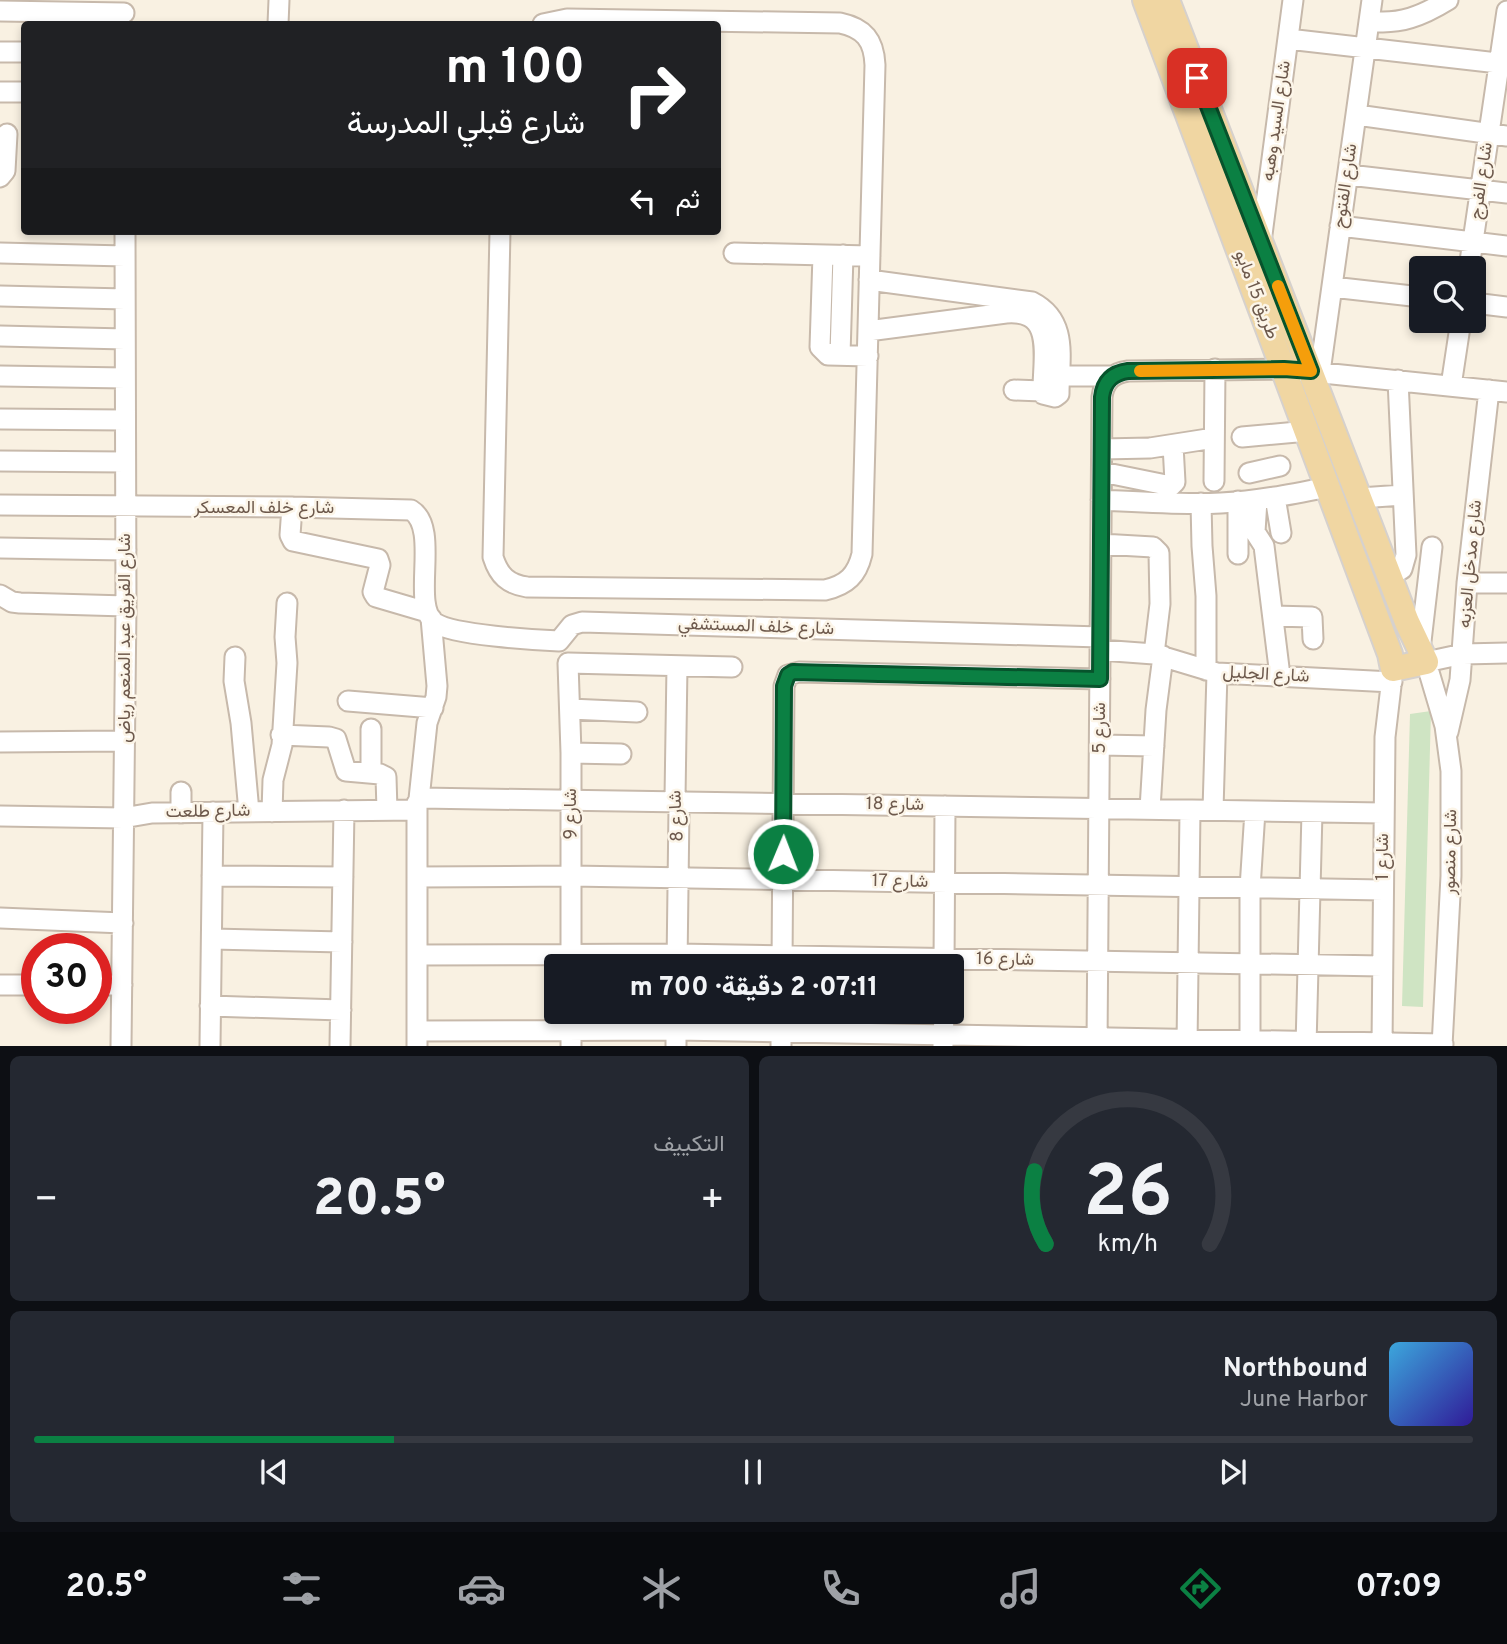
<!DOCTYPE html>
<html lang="ar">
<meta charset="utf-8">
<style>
:root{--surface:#171b24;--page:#242831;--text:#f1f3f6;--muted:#9ea1a6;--line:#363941;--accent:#0b8043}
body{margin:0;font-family:Overpass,Vazirmatn,sans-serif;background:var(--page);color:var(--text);direction:rtl;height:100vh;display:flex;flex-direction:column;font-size:26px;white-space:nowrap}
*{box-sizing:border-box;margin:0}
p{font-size:23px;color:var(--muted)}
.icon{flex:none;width:38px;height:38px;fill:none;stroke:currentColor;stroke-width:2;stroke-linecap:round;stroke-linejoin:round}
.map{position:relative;height:1046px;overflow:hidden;direction:ltr}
.side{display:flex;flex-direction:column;gap:10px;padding:10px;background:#0d0f14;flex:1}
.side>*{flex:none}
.banner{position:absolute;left:21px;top:21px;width:700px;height:214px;border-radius:7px;box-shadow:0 4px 10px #0003;direction:rtl;background:#202124;color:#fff;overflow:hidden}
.fabs{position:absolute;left:1409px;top:256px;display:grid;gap:14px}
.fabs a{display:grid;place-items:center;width:77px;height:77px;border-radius:7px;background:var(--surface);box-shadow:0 4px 10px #0003;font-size:35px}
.speed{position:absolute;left:21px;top:933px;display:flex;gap:14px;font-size:35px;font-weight:700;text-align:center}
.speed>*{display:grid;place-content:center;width:91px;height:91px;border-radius:50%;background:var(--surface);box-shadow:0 4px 10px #0003;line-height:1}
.speed .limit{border:10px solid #d22;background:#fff;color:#111}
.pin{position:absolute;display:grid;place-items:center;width:60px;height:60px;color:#fff;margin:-30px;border-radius:14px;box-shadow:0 4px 10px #0006}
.me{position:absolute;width:77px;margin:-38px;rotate:1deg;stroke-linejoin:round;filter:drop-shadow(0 0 5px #0008)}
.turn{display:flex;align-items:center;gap:24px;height:147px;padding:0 21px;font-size:32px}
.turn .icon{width:91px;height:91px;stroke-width:2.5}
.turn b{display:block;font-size:49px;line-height:60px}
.then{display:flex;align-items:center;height:66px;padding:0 21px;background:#0003;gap:14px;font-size:26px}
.big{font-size:52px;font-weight:800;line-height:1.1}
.side .widget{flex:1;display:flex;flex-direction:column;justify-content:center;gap:10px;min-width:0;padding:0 24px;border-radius:10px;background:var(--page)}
.side .dial{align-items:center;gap:0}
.dial svg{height:182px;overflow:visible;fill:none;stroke:var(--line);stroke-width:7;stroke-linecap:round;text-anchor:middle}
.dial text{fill:var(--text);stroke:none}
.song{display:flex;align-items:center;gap:21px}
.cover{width:84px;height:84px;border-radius:10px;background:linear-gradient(135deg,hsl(200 70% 55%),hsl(250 70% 35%))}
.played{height:7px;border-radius:4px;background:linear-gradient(90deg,var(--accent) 25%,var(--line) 25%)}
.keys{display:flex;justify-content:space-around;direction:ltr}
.heat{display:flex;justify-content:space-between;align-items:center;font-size:38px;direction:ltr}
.side .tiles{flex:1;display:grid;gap:10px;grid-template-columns:1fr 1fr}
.widget:last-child{grid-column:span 2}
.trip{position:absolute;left:544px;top:954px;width:420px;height:70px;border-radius:7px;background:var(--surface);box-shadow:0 4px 10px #0003;font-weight:800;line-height:70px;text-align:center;direction:rtl}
.menu{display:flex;height:112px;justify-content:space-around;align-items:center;background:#090b0e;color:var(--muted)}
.menu .icon{width:49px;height:49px}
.menu .selected{color:var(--accent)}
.menu b{font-size:32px;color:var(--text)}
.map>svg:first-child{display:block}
.green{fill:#cfe4c3}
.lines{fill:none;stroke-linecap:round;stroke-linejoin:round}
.minor-casing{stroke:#c7b9ab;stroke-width:23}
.major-casing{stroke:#d6d1cd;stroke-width:28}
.minor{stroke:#fff;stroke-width:19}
.major{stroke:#f0d6a2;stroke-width:24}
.route-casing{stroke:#07532c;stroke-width:18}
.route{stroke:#0b8043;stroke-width:12}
.slow{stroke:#f59e0b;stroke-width:12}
.labels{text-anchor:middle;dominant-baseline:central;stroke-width:5;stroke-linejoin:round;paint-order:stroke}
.street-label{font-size:18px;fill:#6d594c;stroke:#fcf5e8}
</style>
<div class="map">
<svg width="1507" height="1046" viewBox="0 0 1507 1046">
<rect width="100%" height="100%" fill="#f9f1e2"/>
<path class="green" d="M1431,711L1423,1007L1402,1006L1410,714Z"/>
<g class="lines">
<g class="minor-casing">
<path id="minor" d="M0,11L124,13
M1369,21C1400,25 1422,16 1448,0
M278,24L279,0
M1288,39L1507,64
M0,52H24
M0,92H24
M1357,115L1507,136
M1349,175L1507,193
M0,177L5,171L7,134
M1340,226L1507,246
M500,231L493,557C499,576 508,584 527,587L825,590C847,585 857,575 862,554L875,65C874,40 864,28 840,23L567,19L543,24
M1261,242L1293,0
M0,253L125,256
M734,253L870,256
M823,255L820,347L828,355L868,356
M1469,268L1507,11
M1332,287L1421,297
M0,296L125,299
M1474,303L1507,307
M868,331L1006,313C1057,309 1042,360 1043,394L1055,397L1059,394C1059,358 1069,321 1032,302L869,280
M0,336L125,339
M840,355L843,255
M1320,372L1372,0
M0,376L125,378
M1059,376H1113
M1451,386L1461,320
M1014,390L1042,391
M0,419L125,420
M1242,437L1308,431
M1102,449L1150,448L1214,438
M0,461L125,462
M1102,472L1171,486L1175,482L1173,445
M1249,473L1280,466
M1214,481L1215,369
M1275,497L1281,533
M1360,498L1403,495
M1101,500C1141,502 1181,505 1221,503C1258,501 1293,494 1329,487
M1257,500L1255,532L1264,546L1280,676
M1201,503L1202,546L1206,596V670
M0,505L292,507L411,510C441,528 410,605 435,623C453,635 535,640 559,641L572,625L582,622L1100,637
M292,507L290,535L293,541L378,559L380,565L373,592L376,597L427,612
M1101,544L1153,547L1159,553L1160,604L1154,654
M0,548L126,550
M1238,554V501
M1389,576L1402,569L1406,555L1398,380
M1467,583H1507
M0,595L12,602L20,603L126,606
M1273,616L1312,617L1313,639
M1100,650L1154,654L1217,673L1392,682
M1420,650L1432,547
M235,657L234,681L241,723L249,812
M348,701L433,708
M570,709L637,712
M371,729V773
M1448,732L1460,680L1467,583L1489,390
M281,735L329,737L336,739L346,771L380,774L386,777L387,810
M0,742L124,741
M1100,745L1154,746
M571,753L621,754
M181,792V813
M419,799L427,723L436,697L437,686L431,618
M1150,809L1156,710L1163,656
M1213,810L1217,673
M272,812L273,780L282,745L287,663L285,637L287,603
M0,816L123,818L152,813L417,810
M212,876L343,877
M417,877L571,876L1383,890
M0,918L123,923
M212,939L342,942
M417,955L677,954L1382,966
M571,965V753L568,663L732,667
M677,965L679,808L675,798L677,666
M782,966L784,686L788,675L799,672L1100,679
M944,966L945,806
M0,985H37
M96,985H122
M210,1006L341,1010
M417,1031L676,1030L1443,1044
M943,1045L944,1012
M121,1046L126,606L125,231
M210,1046L213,812
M340,1046L344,810
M417,1046V803L421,798L1383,813
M571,1046V1012
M676,1046V1012
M781,1046V1012
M1097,1046L1102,397C1104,381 1113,373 1128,371L1284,369L1507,392
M1187,1046L1190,810
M1250,1046V888L1255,811
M1306,1046L1312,812
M1382,1046L1385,737L1393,669
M1442,1046L1451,876V771L1445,726L1426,662L1463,654L1507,653"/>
</g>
<g class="major-casing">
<path id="major" d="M1145,0L1390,654L1393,669L1426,662L1407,622L1167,0"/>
</g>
<use href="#minor" class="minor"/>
<use href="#major" class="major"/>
</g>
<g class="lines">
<g class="route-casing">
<path id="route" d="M783,854L784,686L788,675L793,672L1100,679L1102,397C1104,381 1113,373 1128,371L1284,369L1311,371L1197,78"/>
</g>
<use href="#route" class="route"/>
<path class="slow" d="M1140,371L1284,369L1311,371L1278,286"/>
</g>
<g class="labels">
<g class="street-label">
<text transform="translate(1277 121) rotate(-82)">شارع السيد وهبه</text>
<text transform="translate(1482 181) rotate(-82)">شارع الفرج</text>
<text transform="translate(1346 186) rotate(-82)">شارع الفتوح</text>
<text transform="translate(1256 295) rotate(69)">طريق 15 مايو</text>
<text x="264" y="508">شارع خلف المعسكر</text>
<text transform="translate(1471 564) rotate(-85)">شارع مدخل العزبه</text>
<text transform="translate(756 627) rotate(2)">شارع خلف المستشفي</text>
<text transform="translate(125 638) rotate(-90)">شارع الفريق عبد المنعم رياض</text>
<text transform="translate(1266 675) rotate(3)">شارع الجليل</text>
<text transform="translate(1100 728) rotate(-90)">شارع 5</text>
<text transform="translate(895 805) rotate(1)">شارع 18</text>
<text transform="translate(208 812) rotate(-1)">شارع طلعت</text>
<text transform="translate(571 814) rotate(-90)">شارع 9</text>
<text transform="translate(677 816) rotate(-93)">شارع 8</text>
<text transform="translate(1451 852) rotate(-89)">شارع منصور</text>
<text transform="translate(1383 857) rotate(-90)">شارع 1</text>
<text transform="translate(900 882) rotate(1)">شارع 17</text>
<text transform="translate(1005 960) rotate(1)">شارع 16</text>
</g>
</g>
</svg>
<div class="fabs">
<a><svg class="icon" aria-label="search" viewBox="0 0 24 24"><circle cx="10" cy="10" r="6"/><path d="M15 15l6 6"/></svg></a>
</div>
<div class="speed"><div class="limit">30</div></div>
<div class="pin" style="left:1197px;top:78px;background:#d93025"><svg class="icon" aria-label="arrive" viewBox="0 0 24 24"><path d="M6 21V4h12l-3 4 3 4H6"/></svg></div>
<svg class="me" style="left:783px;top:854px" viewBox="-20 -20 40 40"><circle r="17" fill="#0b8043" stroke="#fff" stroke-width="3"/><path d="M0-11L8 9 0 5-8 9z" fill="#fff"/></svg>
<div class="trip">07:11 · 2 دقيقة · 700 m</div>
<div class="banner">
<div class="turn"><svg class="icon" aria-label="right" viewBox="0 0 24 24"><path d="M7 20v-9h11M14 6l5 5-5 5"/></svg><div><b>100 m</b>شارع قبلي المدرسة</div></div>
<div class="then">ثم<svg class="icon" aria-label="left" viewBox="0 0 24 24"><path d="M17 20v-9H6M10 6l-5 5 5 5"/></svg></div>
</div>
</div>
<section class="side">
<div class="tiles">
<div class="widget dial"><svg viewBox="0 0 100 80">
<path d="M14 69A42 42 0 1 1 86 69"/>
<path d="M14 69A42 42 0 0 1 9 37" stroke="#0b8043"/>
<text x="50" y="56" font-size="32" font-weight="700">26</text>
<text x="50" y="72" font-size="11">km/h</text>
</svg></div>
<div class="widget"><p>التكييف</p>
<div class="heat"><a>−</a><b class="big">20.5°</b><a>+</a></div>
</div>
<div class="widget">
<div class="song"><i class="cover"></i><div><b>Northbound</b><p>June Harbor</p></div></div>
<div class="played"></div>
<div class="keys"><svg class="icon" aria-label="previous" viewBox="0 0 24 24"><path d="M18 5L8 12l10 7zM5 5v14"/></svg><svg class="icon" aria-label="pause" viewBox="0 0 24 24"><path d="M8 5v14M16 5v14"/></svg><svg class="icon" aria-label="next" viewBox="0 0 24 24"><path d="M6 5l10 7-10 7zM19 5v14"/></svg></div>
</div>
</div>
</section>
<nav class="menu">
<b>07:09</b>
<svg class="icon selected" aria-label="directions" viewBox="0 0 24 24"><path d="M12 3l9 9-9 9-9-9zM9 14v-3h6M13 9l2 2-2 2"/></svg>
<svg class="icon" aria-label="music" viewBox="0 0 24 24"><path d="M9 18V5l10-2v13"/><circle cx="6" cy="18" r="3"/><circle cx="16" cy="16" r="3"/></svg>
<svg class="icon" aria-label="phone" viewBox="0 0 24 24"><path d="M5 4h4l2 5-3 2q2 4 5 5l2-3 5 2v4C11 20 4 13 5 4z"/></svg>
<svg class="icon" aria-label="climate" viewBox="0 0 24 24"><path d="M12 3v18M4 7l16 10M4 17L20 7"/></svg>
<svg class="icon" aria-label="car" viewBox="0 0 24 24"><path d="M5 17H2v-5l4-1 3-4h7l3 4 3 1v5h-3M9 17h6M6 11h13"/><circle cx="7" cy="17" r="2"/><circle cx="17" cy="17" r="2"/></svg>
<svg class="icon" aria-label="filters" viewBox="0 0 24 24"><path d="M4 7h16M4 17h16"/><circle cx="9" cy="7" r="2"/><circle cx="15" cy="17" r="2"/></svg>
<b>20.5°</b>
</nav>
